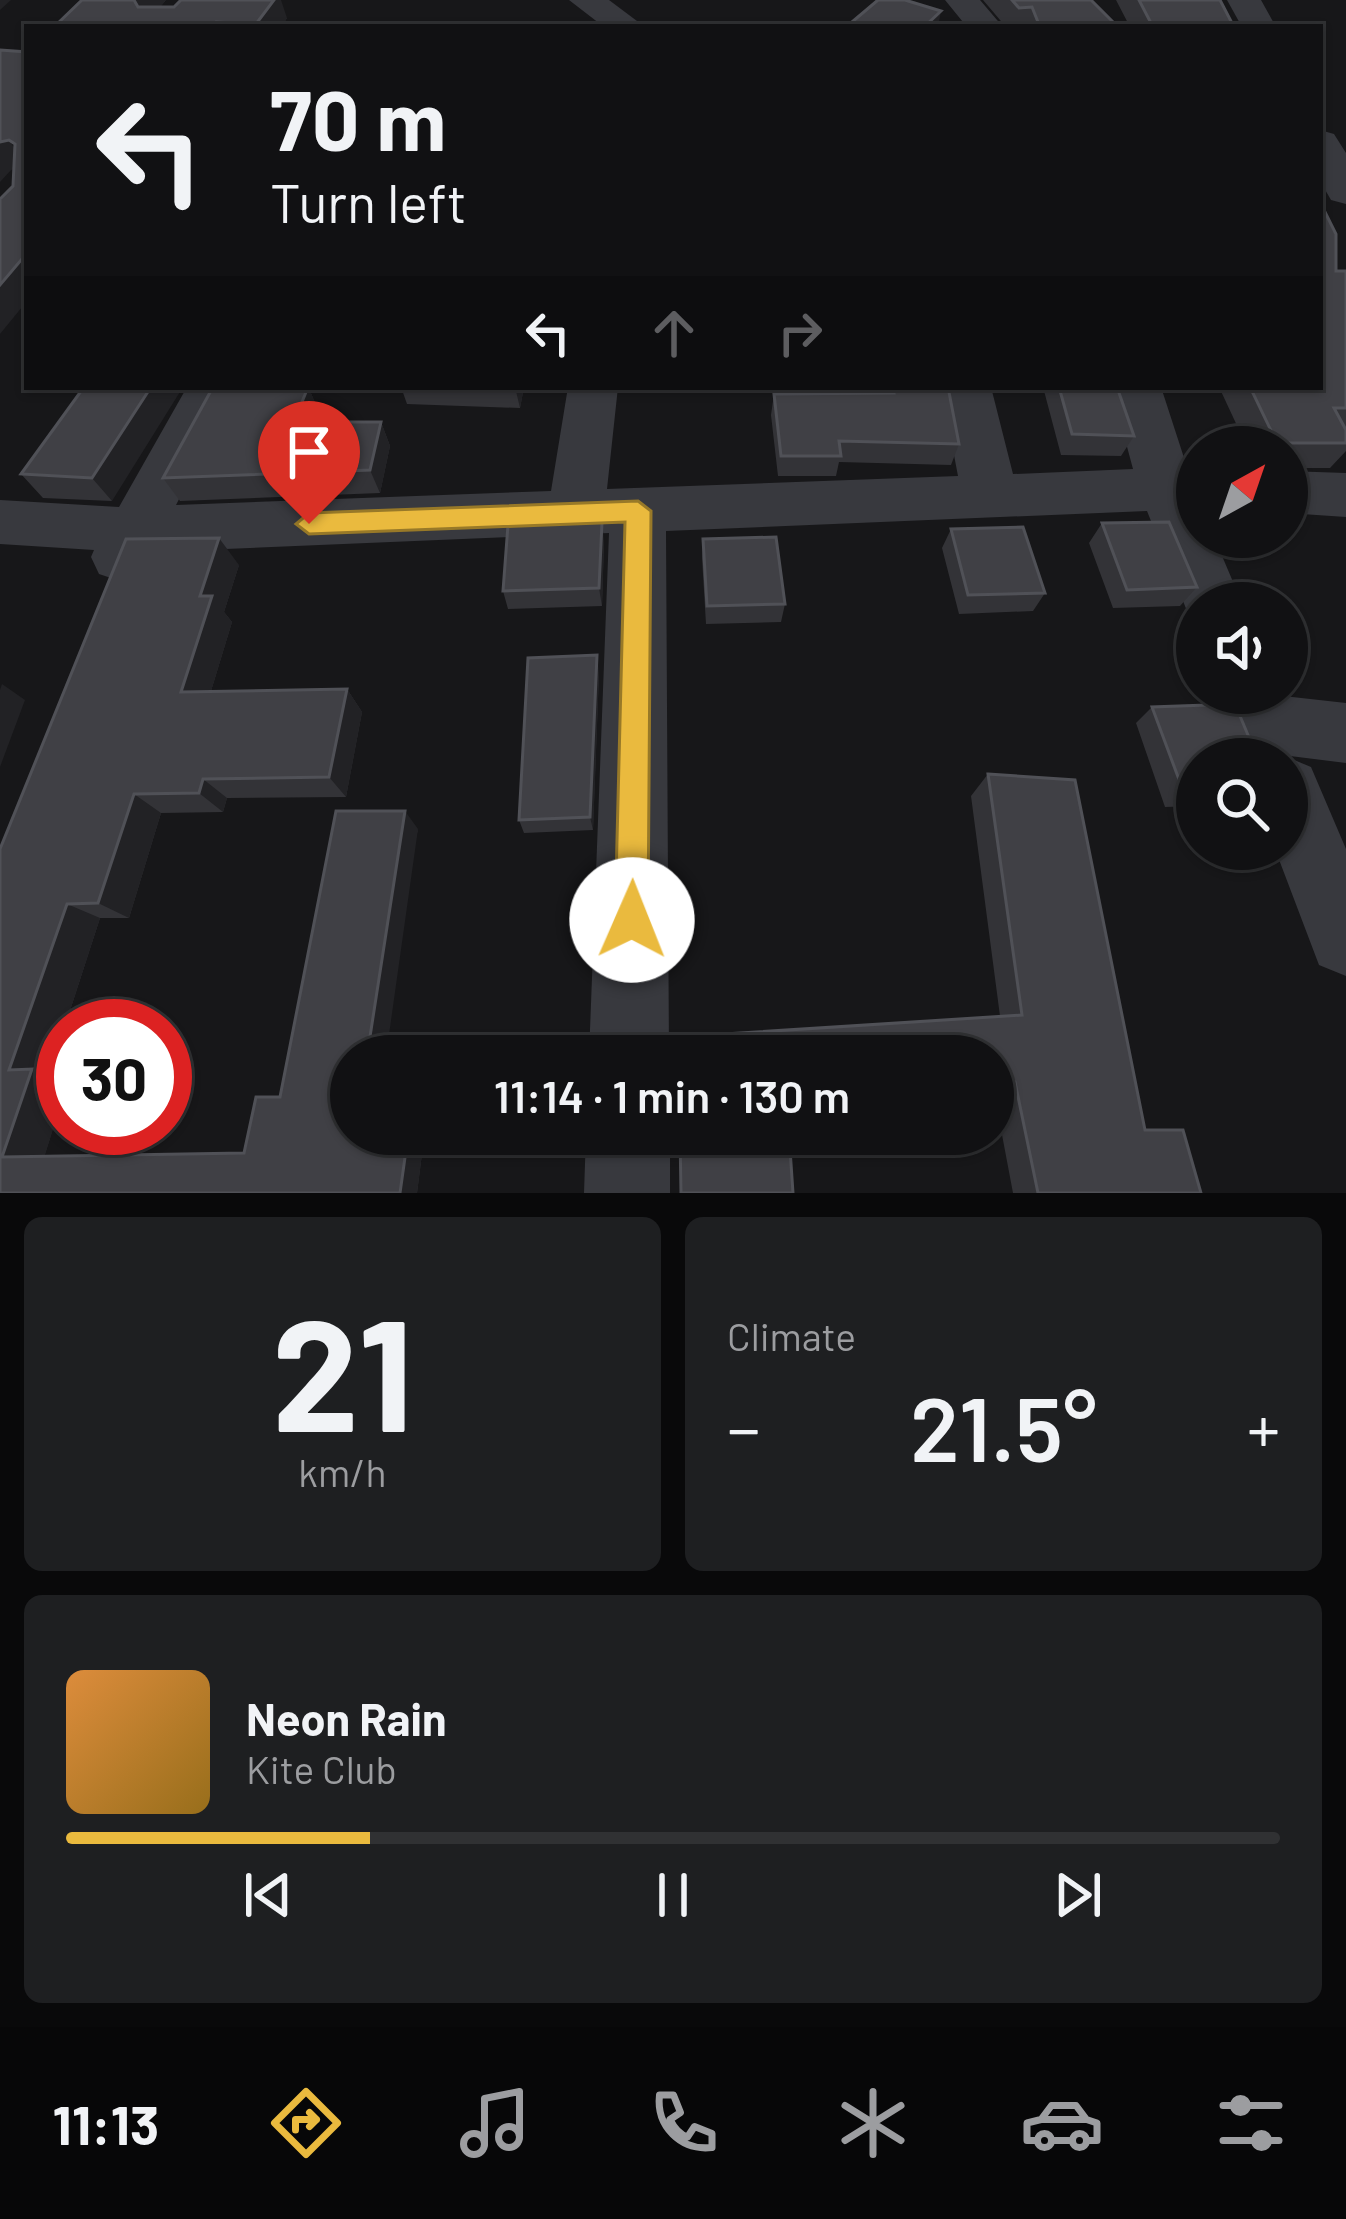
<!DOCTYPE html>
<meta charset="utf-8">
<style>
:root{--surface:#111113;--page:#1e1f21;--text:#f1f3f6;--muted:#9c9da0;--line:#303133;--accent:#eaba3e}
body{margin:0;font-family:Barlow,sans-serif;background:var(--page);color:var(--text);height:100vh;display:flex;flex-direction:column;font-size:45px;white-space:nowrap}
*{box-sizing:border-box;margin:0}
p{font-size:39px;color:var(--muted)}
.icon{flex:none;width:66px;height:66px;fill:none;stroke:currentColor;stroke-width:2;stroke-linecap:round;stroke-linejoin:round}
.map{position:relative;height:1193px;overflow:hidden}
.sheet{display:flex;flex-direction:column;gap:24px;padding:24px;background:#09090a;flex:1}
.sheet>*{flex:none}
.hud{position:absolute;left:24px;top:24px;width:1299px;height:366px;border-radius:0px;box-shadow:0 3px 9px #0004,0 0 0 3px var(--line);background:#111113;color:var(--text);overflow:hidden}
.needle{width:78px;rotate:40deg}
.controls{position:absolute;left:1176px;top:426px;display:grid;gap:24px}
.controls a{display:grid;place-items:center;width:132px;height:132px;border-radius:50%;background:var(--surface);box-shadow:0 3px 9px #0004,0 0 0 3px var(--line);font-size:60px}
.speed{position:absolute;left:36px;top:999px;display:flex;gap:24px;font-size:60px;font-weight:700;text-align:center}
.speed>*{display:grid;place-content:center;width:156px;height:156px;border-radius:50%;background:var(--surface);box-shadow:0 3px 9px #0004,0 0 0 3px var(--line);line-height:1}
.speed .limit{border:18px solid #d22;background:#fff;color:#111}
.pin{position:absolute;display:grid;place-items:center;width:102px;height:102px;color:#fff;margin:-123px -51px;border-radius:50% 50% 50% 0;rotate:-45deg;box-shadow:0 0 12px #0007}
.pin .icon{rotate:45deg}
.me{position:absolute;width:132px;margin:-66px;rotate:1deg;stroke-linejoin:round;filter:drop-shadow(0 0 9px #0008)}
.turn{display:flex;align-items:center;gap:42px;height:252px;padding:0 48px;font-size:54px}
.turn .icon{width:156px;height:156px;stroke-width:2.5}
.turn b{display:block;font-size:84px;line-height:102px}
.lanes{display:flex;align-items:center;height:114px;padding:0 48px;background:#0003;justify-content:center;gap:60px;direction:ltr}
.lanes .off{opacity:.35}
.big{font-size:90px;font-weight:600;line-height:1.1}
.sheet .card{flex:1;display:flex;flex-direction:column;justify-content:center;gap:18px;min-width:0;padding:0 42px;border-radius:18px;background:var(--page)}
.sheet .dial{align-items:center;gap:0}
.dial b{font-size:156px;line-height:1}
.song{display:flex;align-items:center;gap:36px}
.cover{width:144px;height:144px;border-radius:18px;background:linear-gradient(135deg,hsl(30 70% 55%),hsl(40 70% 35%))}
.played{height:12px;border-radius:6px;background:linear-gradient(90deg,var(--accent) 25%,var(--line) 25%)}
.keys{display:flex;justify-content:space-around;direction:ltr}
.heat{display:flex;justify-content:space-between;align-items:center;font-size:66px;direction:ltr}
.sheet .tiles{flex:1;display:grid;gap:24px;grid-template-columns:1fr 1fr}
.card:last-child{grid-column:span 2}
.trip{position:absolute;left:330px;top:1035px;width:684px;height:120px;border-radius:60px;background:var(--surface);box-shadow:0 3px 9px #0004,0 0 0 3px var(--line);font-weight:600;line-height:120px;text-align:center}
.menu{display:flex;height:192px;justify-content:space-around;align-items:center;background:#070708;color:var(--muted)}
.menu .icon{width:84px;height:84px}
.menu .current{color:var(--accent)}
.menu b{font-size:54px;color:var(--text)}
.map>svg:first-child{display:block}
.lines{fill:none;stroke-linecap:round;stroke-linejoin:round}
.minor{fill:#38393e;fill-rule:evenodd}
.wall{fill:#333337}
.shaded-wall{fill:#222225}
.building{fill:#404045;stroke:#505157;stroke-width:3}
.route{fill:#eaba3e;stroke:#987928;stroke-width:3}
</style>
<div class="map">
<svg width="1346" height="1193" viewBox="0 0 1346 1193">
<rect width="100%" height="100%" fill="#171719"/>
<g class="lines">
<path class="minor" d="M569,0H609L645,27H604Z
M945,0H980L1003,27H967Z
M1227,0H1261L1276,27H1242Z
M1320,130L1334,134L1346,153V204L1331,200L1320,181Z
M187,387H237L176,505L551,491L568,387H618L607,489L958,476L941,387H991L1013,474L1133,469L1111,387H1161L1187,467H1197V537H1214L1242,603H1197V623L1191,621L1147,511L666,531L669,1056H589L609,533L152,552L141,574L120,581L99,574L91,557L94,550L0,544V500L119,507Z
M1287,471L1346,473V517L1287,513Z
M1256,693L1346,703V763L1259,752L1236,743L1226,722L1236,701Z
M1287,757L1311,767L1346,849V976L1319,965L1275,849H1287V759H1282Z
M586,1134H670V1193H584Z"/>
</g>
<path class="wall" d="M166,0L160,7L287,18L281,27H54Z
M983,0H1091L1118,27H1006Z
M1116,0H1220L1234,27H1130Z
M1336,271H1346V451L1330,468H1287V447H1247L1219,387H1320Z
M84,387L112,501L43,498L21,474Z
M213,387H311L310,391L319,412L316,422H381L390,446L380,493L180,501L163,478Z
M401,387H524L520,408L407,404Z
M632,387H709L708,392L633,391Z
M884,387H948L959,444L951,465L839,462L836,476H778L771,415L774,394L885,393Z
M1043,387H1117L1134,436L1121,456L1061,455Z
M1102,523L1197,587L1180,606L1113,608L1089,543Z
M951,529L1045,593L1033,611L959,614L942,548Z
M703,539L785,604L781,622L706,624L702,558Z
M604,541L602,606L508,609L503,591Z
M239,565L224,612L232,622L211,691L347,689L362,712L346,797L227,798L223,812L161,813L129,918H100L65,1026H63L50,1072L63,1074V1097L44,1157L244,1153L280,1097L418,829L351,1134H539V1136L424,1138L417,1193H0V849Z
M599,673L593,830L524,833L519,820Z
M1152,707L1197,759V806L1165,807L1136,723Z
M988,774L1145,1130L1201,1193H1013L993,1087V1056L1000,1016L971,796Z"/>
<path class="shaded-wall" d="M0,0H11L0,10Z
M134,0H166L146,24Z
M274,0H281L287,18L281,27H257L256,24Z
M941,11L938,27H924Z
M9,140L26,166L11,170L0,182V142Z
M27,253V301L0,334V285Z
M151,387H183L112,501L92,478Z
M290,387H311L310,391L319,412L307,446L294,422Z
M515,387H524L520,408Z
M381,422L390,446L380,493L370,470Z
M602,522L604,541L602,606L599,588Z
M219,538L239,565L224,612L232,622L204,714L181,692L200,596Z
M597,655L599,673L593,830L590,817Z
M2,684L25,700L0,767V690Z
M347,689L362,712L346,797L329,777Z
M203,779L227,798L223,812L199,793Z
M134,794L161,813L129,918L98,903Z
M405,811L418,829L386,1056H367Z
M67,904L100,918L65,1026H63V1032L50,1072L63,1074V1097L44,1158L2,1157L9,1070Z
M408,1136L424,1138L417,1193H400Z"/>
<path class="building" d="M82,0H134L138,7H174L181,0H274L256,24L216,22L211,27H54Z
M878,0H905L941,11L924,27H846Z
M1012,0H1091L1118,27H1040L1032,7L1019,8Z
M1139,0H1220L1234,27H1153Z
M0,50L27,52V253L0,285V199L13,186L15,144L9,140L0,142Z
M1320,202L1336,234V271H1346V408H1334L1346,430V443H1277L1250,387H1320Z
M84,387H151L92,478L21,474Z
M213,387H308L294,422H381L370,470L163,478Z
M893,387H948L959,444L839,441L841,456H781L774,394L894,393Z
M1059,387H1117L1134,436L1072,434Z
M602,522L599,588L503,591L508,525Z
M1169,522L1197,587L1127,590L1102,523Z
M1023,527L1045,593L968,595L951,529Z
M776,537L785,604L707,606L703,539Z
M219,538L200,596H212L181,692L347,689L329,777L203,779L199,793L134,794L98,903L67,904L9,1070L32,1069L2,1157L244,1153L256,1097H280L336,811H405L367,1056H351V1134H530L408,1136L400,1193H0V849L126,539Z
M597,655L590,817L519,820L528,658Z
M1235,704L1258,759H1197V793H1184L1152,707Z
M988,774L1075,780L1145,1130H1183L1201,1193H1038L1015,1082H993V1056H678V1037L1022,1015Z
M680,1134H789L793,1193H681Z"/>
<path class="route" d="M638,501L651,511L648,920L643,932L632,937L620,932L615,920L625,522L309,534L296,524L309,513Z"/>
</svg>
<div class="controls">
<a><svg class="needle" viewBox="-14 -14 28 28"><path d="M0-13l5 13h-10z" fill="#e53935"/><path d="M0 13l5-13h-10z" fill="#9c9da0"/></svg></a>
<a><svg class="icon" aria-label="sound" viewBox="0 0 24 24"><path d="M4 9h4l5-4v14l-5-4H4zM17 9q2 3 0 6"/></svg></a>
<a><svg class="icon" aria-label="search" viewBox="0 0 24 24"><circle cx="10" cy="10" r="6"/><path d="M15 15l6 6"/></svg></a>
</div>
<div class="speed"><div class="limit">30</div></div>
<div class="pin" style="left:309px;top:524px;background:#d93025"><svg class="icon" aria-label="arrive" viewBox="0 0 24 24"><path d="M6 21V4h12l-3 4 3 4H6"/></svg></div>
<svg class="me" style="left:632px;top:920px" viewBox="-20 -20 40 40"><circle r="19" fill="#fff"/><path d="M0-13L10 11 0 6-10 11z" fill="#eaba3e"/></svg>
<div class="trip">11:14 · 1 min · 130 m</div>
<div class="hud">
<div class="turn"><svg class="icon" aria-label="left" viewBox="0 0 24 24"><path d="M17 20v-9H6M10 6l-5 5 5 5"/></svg><div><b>70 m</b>Turn left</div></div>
<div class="lanes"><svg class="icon" aria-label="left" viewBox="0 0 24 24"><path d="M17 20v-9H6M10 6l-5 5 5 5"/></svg><svg class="icon off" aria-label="ahead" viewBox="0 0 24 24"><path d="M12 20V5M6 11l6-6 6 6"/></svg><svg class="icon off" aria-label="right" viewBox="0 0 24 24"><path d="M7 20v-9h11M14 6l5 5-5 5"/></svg></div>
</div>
</div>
<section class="sheet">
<div class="tiles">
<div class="card dial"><b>21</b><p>km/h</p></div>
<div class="card"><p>Climate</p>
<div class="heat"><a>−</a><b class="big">21.5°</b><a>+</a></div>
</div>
<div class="card">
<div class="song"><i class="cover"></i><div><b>Neon Rain</b><p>Kite Club</p></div></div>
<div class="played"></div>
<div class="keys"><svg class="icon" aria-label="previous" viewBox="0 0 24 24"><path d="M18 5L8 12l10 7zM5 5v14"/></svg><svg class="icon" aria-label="pause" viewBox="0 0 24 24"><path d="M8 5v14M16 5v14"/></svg><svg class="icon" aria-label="next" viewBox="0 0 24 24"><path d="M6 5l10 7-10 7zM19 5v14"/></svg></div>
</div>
</div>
</section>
<nav class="menu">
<b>11:13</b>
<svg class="icon current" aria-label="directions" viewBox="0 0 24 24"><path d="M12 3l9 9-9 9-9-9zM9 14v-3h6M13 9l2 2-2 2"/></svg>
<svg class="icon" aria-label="music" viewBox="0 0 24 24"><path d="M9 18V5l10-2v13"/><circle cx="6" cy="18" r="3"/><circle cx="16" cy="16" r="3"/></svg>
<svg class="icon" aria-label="phone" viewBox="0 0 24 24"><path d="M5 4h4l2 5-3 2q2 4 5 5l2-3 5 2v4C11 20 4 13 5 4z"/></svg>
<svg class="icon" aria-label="climate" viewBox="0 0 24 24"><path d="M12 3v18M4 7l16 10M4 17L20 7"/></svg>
<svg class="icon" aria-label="car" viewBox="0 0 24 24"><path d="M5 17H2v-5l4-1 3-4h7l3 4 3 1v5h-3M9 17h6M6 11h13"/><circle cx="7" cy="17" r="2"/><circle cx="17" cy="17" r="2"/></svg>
<svg class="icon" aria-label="filters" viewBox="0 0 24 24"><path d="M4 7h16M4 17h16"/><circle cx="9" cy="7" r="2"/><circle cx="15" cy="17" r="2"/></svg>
</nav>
